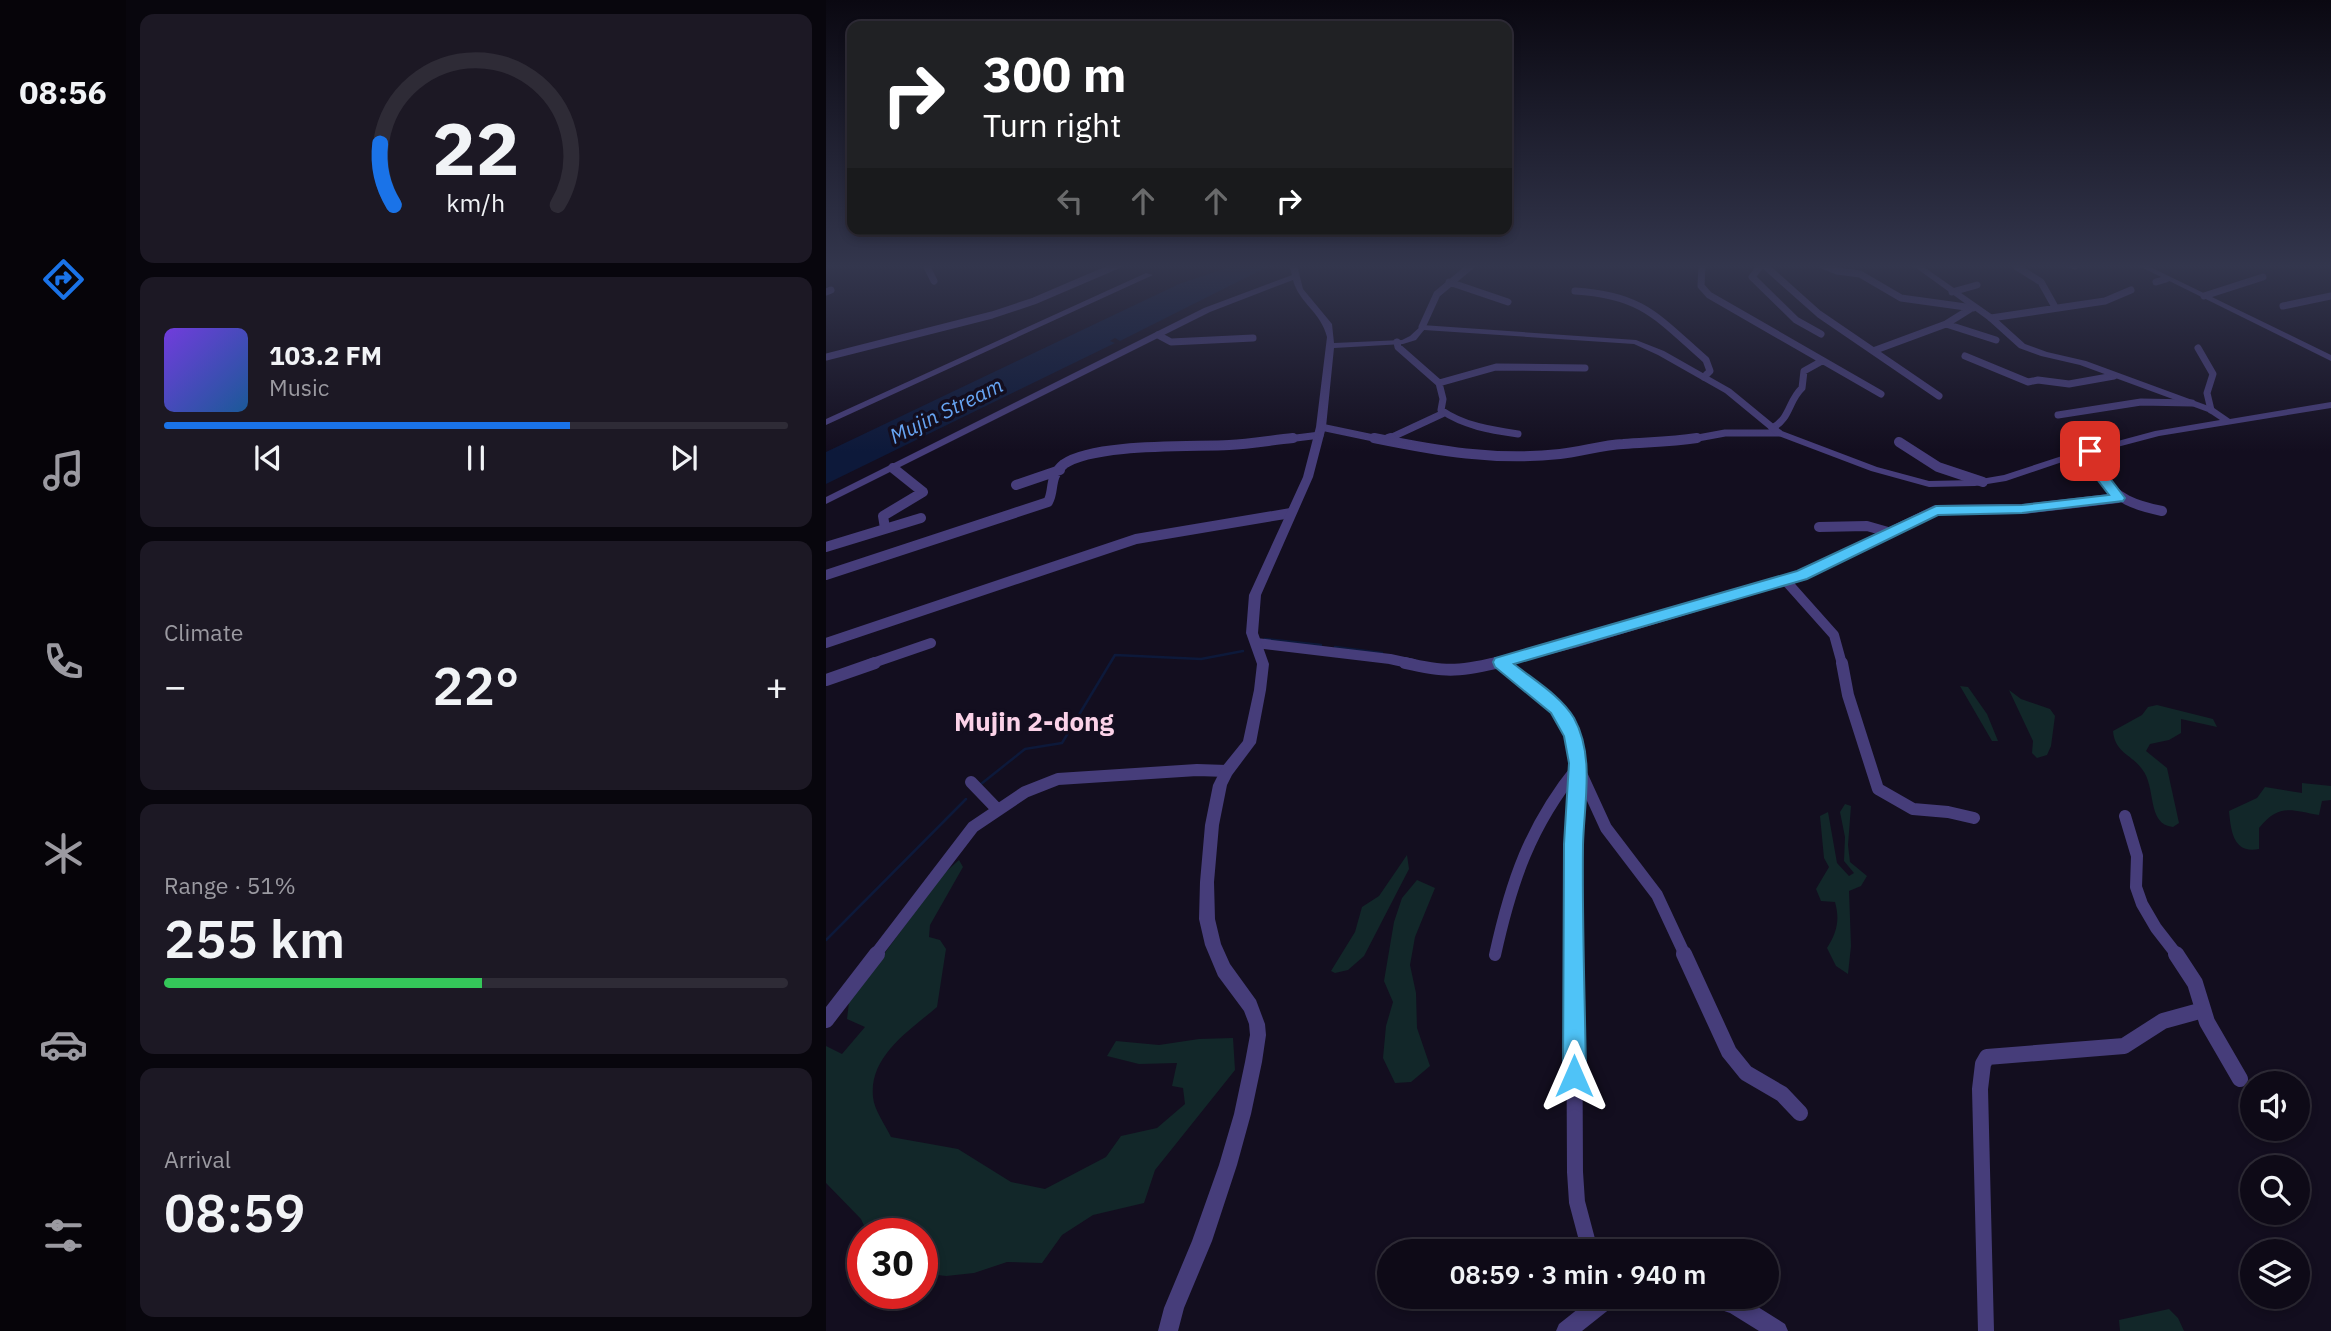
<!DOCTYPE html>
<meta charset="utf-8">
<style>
:root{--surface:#0e0a17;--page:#1c1824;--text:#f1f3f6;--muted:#9b9aa1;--line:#2e2b36;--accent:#1a73e8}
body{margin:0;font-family:"IBM Plex Sans",sans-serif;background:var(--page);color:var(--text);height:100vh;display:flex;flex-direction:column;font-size:26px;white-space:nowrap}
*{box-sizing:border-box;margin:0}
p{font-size:23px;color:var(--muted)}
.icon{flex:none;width:38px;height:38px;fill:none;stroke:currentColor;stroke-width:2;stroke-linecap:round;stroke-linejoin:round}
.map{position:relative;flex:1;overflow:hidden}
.panel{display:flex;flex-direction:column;gap:14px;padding:14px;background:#08060d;width:700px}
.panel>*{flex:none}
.guide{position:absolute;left:21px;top:21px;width:665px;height:214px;border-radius:14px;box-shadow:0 4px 10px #0003,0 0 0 2px var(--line);background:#202124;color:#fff;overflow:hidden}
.tools{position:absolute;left:1414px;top:1071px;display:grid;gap:14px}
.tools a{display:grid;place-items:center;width:70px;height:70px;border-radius:50%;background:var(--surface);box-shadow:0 4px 10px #0003,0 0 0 2px var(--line);font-size:35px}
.speed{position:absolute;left:21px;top:1218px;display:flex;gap:14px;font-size:35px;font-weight:700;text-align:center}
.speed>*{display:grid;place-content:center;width:91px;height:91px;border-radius:50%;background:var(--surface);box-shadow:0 4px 10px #0003,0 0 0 2px var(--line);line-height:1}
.speed .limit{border:10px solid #d22;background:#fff;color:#111}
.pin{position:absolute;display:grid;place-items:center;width:60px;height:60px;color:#fff;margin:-30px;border-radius:14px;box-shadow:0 4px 10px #0006}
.me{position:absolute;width:77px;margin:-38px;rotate:0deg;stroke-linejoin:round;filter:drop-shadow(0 0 5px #0008)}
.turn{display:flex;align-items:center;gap:24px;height:147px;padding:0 21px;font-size:32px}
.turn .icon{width:91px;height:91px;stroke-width:2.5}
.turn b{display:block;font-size:49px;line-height:60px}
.lanes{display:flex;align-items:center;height:66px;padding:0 21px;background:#0003;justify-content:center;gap:35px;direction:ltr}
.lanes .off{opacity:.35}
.big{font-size:52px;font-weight:600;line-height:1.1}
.panel .widget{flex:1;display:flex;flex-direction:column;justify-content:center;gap:10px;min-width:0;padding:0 24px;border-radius:14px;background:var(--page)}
.panel .dial{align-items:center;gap:0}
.dial svg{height:182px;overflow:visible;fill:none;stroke:var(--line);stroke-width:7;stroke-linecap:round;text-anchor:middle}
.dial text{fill:var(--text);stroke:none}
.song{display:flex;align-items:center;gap:21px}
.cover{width:84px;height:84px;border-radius:10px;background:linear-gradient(135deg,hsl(260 70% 55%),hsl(210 70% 35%))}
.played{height:7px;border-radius:4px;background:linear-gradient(90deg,var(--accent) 65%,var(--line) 65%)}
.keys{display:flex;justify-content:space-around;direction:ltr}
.heat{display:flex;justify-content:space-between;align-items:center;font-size:38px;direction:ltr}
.charge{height:10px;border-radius:5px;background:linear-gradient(90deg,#34c759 51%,var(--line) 0)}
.trip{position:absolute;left:551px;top:1239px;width:402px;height:70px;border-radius:35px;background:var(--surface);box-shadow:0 4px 10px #0003,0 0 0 2px var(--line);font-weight:600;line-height:70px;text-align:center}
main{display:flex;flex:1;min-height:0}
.menu{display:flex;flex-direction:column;width:126px;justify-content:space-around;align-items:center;background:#060409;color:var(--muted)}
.menu .icon{width:49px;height:49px}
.menu .active{color:var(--accent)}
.menu b{font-size:32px;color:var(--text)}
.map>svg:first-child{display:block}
.green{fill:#122729}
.water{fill:#0d193a}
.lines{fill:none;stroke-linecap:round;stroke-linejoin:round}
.stream{stroke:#0d193a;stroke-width:2.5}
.minor-far3{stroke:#463d7a;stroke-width:7}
.minor-far2{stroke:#463d7a;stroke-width:10}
.minor-far1{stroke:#463d7a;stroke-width:12}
.minor{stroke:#463d7a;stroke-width:16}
.tertiary{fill:#463d7a;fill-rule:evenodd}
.route{fill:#4fc3f7;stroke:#337fa1;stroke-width:2}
.labels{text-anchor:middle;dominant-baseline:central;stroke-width:7;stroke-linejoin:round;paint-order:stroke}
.far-water-label{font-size:21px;font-style:italic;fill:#67a4f2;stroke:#130e1f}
.quarter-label{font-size:26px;font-weight:bold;fill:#fbd2e8;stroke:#130e1f}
</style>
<main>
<nav class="menu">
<b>08:56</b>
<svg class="icon active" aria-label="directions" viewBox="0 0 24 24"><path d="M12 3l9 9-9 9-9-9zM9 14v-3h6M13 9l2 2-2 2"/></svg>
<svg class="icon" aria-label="music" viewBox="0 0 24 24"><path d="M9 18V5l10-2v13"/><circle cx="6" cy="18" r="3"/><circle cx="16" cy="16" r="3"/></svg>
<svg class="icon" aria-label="phone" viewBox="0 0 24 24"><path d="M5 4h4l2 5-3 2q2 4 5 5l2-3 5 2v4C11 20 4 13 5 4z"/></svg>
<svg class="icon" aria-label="climate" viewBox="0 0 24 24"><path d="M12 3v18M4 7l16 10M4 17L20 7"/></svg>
<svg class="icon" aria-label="car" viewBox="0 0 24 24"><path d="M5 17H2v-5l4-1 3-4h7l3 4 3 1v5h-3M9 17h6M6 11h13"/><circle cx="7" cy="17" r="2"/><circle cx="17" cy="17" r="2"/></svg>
<svg class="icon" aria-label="filters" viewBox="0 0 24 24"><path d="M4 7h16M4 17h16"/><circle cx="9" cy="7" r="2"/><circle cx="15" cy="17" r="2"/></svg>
</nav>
<section class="panel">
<div class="widget dial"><svg viewBox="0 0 100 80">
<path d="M14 69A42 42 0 1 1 86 69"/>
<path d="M14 69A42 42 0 0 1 8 42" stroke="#1a73e8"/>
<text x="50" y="56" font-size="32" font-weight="700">22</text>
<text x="50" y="72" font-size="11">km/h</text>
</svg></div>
<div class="widget">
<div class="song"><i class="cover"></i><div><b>103.2 FM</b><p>Music</p></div></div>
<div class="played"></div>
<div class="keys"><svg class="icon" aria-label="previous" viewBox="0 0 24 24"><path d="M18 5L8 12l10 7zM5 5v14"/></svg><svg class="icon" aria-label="pause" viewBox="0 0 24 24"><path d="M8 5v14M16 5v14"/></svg><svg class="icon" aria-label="next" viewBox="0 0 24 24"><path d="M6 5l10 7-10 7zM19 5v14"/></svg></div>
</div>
<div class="widget"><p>Climate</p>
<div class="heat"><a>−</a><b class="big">22°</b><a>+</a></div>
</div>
<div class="widget"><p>Range · 51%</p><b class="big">255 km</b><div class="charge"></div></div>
<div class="widget"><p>Arrival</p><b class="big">08:59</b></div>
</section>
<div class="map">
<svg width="1505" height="1331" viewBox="0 0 1505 1331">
<rect width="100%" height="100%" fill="#130e1f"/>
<path class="green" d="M1134,686L1142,687L1161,714L1172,741H1166Z
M1183,690L1195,699L1224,709L1229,716L1225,746L1221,755L1211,758L1206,753L1207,741Z
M1331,705L1387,719L1391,727L1355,719V733L1343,740L1324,744L1320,751L1341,768L1353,823L1347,827C1320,824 1331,788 1316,769C1305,754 1289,753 1287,731L1316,715L1322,707Z
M1476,783L1505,786V800L1496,801L1493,815C1465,810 1453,803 1433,828V849C1407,854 1405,831 1403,811L1431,798L1439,787L1476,793Z
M1019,804L1025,806L1022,845L1024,862L1041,876L1035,886L1023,891L1025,946L1022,974L1010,966L1001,948C1011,932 1014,920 1009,902L995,901L990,889L1003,867L998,858L994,816L1002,812L1011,863L1023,876L1028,873L1018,861L1019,837L1014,812Z
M581,855L583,869L538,956L522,970L509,973L505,971L529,932L536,907L553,896Z
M133,860L137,867L104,925L103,937L114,940L120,949L111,1007C83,1031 43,1056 47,1097C48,1110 60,1126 65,1137L132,1149L185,1182L219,1189L280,1157L295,1136L331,1128L359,1104L357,1088L346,1086L351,1063L313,1064L281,1056L290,1041L333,1045L373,1039L407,1038L409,1070L329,1170L318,1203L267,1215L236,1235L216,1263L181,1262L148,1273L120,1276L96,1273V1234H42L35,1219L0,1183V1046L16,1054L39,1027L21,1019L23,1002L115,876Z
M591,880L609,888L589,937L584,965L590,993L591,1028L604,1066L585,1082L569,1083L557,1058L560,1026L567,1002L558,981L568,922L576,898Z
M1343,1309L1352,1318L1358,1331H1294L1293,1320Z"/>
<path class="water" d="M409,265H445L294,341L289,338L284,341L289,343L0,484V452L353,284Z"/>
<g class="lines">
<path class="stream" d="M927,585L937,581
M877,600L894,594
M439,639L495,645
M509,647L556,653
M155,784L199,749L236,743L289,655L375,659L417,651
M0,940L140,799"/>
<path class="minor-far3" d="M100,265L108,281
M876,265L875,286L883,295L1055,394
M935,265L926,277L970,320L995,334
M938,265L993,314L1113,396
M996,265L1011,271L1034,274L1075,298L1147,308
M1246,265L1249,266
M1191,267L1215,282L1229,307
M623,282L682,302
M1330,282L1340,279
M749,291C817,295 832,318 880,360L884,371L878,377
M0,292L5,290
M1126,292L1151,285
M1378,296L1437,277
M1457,306L1505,296
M1144,309L1120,324L1170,340
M1165,318L1279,301L1305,290
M596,327L611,294L646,265
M332,335L345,342L427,338
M571,342L572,347L613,383L670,367L759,368
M1372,348L1387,374L1381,393L1385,410
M1047,351L1120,324
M1139,356L1202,382L1212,380L1243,384L1288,376
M0,357L166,315L208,301L292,265
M613,383L617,399L615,410C638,426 665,430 692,434
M1232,415L1315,402L1366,403
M495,427L557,440
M946,428C965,418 962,401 976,388L978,371L996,361
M562,439L618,413
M454,440L494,435
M861,440L899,433H953"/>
<path class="minor-far2" d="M548,438C612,451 668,461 734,454C755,452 776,445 797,444C823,442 845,442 871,438
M562,439L565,438
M1073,442L1112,467L1157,482
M1264,451C1272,458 1271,466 1276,475C1287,499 1312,506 1336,511
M190,485L234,470
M993,527L1041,526L1062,532
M59,528L57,516L97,492L67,468
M0,547L95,518
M0,575L222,502C229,490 222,477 238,464C268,443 365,447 403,445C425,444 446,440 467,438
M959,580L1008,635L1016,664
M0,643L310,539L465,513
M430,643L564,659L587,664
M675,662L678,664
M44,664L105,643
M663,664L748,643L976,575L1110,510L1198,509L1292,498"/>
<path class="minor-far1" d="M579,663C618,672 631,672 670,663
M676,663L731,708L747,736L752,763L748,844V955
M1016,663L1022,695L1052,789L1087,809L1122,812L1148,818
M0,680L49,663
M145,782L171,809
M1299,816L1311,856L1310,887L1316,904L1330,928L1351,955
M49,955L147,827L199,792L232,779L371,770L401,771
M669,955C685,882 704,826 752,767L780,828L831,895L859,955"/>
<path class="minor" d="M748,954L749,1172L751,1202L764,1251
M858,954L903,1052L920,1073L956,1094L974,1113
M1350,954L1369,983L1381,1022L1414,1079
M0,1020L51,954
M1160,1331L1154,1089L1157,1064L1161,1057L1298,1046L1337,1021L1377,1010"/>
<path class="tertiary" d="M463,265H471L477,289L506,324L508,343L576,340L584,336L596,325L810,340L838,351L905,389L956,431L1051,467L1103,481L1149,480L1178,475L1236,456L1329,431L1394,420L1382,412L1254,365L1215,356L1193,348L1162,320L1086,265H1095L1168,316L1199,344L1221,352L1260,361L1388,408L1404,419L1505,402V408L1333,436L1242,460L1180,481L1149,486L1103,487L1045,471L950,435L899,393L832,355L808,344L598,330L590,340L577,344L508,348L500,427L487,477L435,595L432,633L443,664L440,690L430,743L406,775L401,785L393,825L388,882L389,919L395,944L404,964L430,1000L439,1024L440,1035L436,1062L425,1114L411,1165L386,1241L358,1308L352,1331H332L338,1308L366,1241L393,1165L408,1114L419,1062L424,1035L423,1024L418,1011L392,976L379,945L373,919L374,882L379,825L387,785L396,767L417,741L428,690L431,664L420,633L423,595L477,477L490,427L501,337C495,312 473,303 467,280L384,312L0,504V497L378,308L466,275Z
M1311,265H1320L1505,355V361Z
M320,273L327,275L0,425V419Z
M767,1297H793L790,1304L756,1331H730L733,1324Z
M875,1297H916L959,1324L962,1331H933L904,1313L878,1304Z"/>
</g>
<linearGradient id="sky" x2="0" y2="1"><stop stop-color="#0a0811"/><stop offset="0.59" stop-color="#33364d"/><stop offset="1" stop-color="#33364d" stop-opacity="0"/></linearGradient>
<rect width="1505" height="451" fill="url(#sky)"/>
<path class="route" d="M1264,447L1276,456L1277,469L1299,498L1297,501L1196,513L1112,515L981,579L688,664C708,680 735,696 748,718C769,756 758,803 757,845C756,922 759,999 760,1076L756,1084L748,1087L741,1084L737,1076L738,844L743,763L738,736L725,713L669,667L667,662L669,658L971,571L1110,506L1196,505L1283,495L1264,470L1263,457L1258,451Z"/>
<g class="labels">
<g class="far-water-label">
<text transform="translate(120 410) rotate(-26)">Mujin Stream</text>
</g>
<g class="quarter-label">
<text x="208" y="721">Mujin 2-dong</text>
</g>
</g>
</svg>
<div class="tools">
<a><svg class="icon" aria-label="sound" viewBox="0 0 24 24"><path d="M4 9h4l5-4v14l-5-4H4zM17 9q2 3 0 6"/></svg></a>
<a><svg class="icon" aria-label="search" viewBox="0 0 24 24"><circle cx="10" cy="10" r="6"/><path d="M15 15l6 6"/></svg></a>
<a><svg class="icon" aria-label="layers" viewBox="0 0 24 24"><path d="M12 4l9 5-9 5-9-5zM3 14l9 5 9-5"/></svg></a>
</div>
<div class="speed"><div class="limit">30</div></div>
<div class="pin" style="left:1264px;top:451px;background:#d93025"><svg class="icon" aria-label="arrive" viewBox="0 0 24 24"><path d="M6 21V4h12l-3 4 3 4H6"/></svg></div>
<svg class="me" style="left:748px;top:1076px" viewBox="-20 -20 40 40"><path d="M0-17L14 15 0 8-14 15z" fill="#4fc3f7" stroke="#fff" stroke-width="4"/></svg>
<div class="trip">08:59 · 3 min · 940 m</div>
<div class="guide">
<div class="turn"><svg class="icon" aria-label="right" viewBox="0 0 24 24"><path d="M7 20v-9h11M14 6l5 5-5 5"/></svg><div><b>300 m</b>Turn right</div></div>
<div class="lanes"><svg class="icon off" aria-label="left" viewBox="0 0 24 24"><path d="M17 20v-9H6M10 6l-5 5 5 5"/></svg><svg class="icon off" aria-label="ahead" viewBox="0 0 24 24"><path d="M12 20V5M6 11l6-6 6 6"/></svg><svg class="icon off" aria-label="ahead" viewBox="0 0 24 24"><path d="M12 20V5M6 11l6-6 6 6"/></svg><svg class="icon" aria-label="right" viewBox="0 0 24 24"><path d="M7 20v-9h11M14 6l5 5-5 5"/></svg></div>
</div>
</div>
</main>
